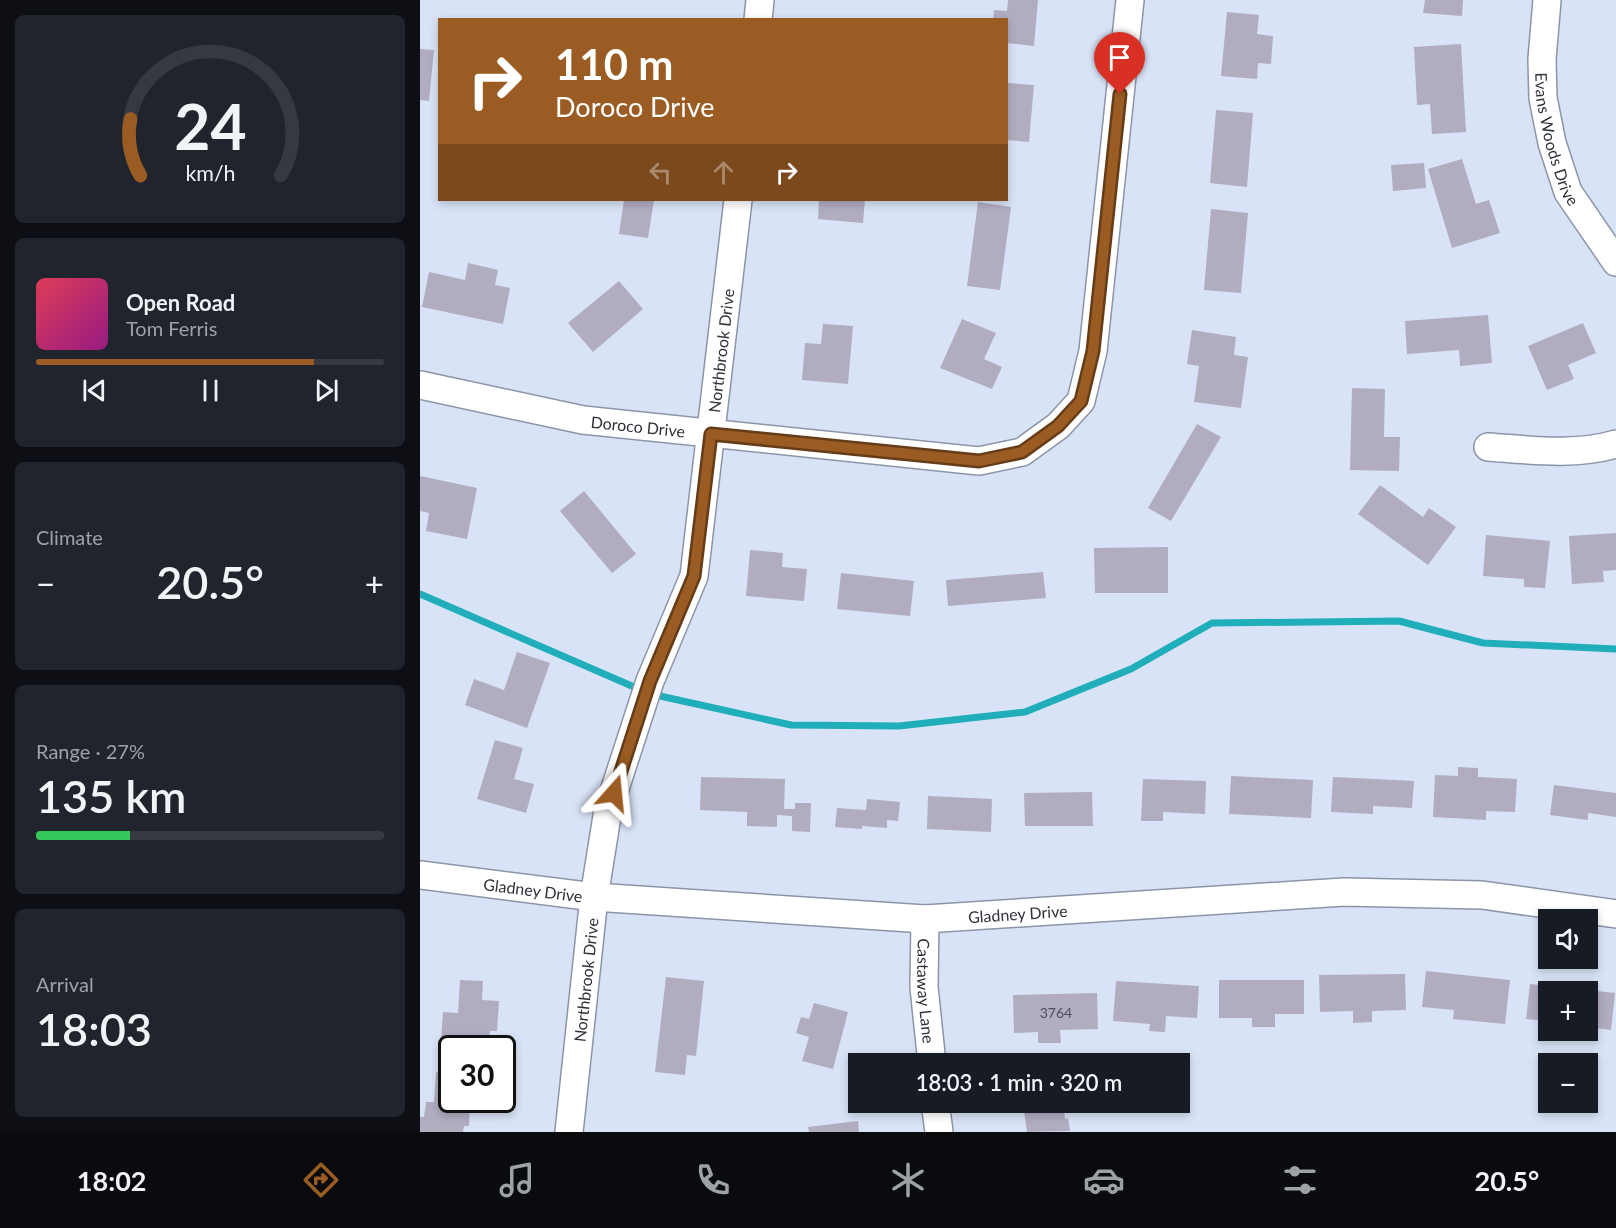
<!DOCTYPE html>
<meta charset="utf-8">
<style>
:root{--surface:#171b24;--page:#20242c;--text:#f1f3f6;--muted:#9ea1a6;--line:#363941;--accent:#9b5c23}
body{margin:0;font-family:Lato,sans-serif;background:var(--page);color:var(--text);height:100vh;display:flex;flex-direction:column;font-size:22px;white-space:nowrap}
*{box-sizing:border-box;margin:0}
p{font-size:20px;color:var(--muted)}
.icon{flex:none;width:33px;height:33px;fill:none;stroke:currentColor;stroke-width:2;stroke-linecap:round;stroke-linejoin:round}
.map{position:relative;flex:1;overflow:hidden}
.sheet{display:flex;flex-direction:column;gap:15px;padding:15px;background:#0d0f14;width:420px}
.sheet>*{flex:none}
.guide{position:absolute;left:18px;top:18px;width:570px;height:183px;border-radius:0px;box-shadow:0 3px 9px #0003;background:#9b5c23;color:#fff;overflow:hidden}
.controls{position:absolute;left:1118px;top:909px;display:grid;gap:12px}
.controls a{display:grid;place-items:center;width:60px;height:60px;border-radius:0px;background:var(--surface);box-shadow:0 3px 9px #0003;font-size:30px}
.speed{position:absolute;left:18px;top:1035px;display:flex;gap:12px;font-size:30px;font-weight:700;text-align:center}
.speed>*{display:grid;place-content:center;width:78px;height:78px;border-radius:50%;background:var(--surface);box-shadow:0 3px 9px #0003;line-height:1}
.speed .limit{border:3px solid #111;border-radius:9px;background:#fff;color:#111}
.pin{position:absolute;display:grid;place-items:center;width:51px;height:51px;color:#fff;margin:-62px -26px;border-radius:50% 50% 50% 0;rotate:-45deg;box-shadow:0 0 6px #0007}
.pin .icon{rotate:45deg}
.me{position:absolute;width:66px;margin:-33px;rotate:18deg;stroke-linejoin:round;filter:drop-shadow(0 0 4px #0008)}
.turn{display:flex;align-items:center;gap:21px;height:126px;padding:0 18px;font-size:27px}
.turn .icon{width:78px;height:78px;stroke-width:2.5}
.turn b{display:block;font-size:42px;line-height:51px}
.lanes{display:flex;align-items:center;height:57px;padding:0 18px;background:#0003;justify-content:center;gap:30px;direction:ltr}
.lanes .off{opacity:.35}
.big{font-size:45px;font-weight:600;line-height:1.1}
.sheet .widget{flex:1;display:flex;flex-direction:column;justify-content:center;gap:9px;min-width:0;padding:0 21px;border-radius:9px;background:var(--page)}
.sheet .dial{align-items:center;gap:0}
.dial svg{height:156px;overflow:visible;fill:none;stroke:var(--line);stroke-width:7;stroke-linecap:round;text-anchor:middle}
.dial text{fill:var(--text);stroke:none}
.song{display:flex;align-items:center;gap:18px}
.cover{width:72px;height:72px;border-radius:9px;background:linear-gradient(135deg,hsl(350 70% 55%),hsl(310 70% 35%))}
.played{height:6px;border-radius:3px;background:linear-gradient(90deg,var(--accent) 80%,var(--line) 80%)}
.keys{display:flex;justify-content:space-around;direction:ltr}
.heat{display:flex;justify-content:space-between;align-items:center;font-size:33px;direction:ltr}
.charge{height:9px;border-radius:4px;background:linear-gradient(90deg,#34c759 27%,var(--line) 0)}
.trip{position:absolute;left:428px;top:1053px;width:342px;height:60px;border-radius:0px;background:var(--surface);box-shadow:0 3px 9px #0003;font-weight:600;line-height:60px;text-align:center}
.menu{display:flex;height:96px;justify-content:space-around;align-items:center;background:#090b0e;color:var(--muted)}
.menu .icon{width:42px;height:42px}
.menu .selected{color:var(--accent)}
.menu b{font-size:27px;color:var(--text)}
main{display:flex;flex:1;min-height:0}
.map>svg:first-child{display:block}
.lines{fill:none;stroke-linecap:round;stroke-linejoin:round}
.stream{stroke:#20aeba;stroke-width:7}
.building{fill:#b1acc0}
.minor-casing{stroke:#8c95a7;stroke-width:30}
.minor{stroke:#fff;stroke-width:27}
.route-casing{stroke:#653c17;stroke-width:15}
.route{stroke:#9b5c23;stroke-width:10}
.labels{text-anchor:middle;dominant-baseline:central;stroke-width:4.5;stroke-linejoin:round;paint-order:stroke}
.number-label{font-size:14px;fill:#4f505b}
.street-label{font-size:16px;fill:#2e3239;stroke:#eaf0fc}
</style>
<main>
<section class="sheet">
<div class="widget dial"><svg viewBox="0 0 100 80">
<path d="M14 69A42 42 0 1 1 86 69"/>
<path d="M14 69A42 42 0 0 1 9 40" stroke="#9b5c23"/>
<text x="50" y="56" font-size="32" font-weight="700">24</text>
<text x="50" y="72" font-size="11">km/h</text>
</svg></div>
<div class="widget">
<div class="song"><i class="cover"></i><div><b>Open Road</b><p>Tom Ferris</p></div></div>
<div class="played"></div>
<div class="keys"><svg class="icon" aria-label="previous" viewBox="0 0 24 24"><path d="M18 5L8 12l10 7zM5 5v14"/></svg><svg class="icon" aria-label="pause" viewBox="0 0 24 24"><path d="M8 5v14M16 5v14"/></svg><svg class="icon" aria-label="next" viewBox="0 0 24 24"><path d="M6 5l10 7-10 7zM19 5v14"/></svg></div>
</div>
<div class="widget"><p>Climate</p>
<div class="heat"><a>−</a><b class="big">20.5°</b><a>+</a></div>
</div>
<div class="widget"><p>Range · 27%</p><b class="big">135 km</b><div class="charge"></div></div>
<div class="widget"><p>Arrival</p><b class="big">18:03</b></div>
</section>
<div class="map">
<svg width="1196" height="1132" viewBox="0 0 1196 1132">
<rect width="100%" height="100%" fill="#d9e3f7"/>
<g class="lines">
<path class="stream" d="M0,594L221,690
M231,694L371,725L479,726L605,712L711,669L792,623L979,621L1063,643L1196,649"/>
</g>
<path class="building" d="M588,0H618L614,46L586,43V20H573L574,10L587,11Z
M1005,0H1043L1042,16L1003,13Z
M807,12L839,15L837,34L853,36L851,64L838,63L837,79L801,76Z
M1041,44L1046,132L1012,134L1010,104L997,105L994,47Z
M0,49L14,50L9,101L0,100Z
M586,83L614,85L609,142L586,140Z
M796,110L833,113L827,187L790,183Z
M1042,159L1056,204L1069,200L1080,233L1032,248L1008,169Z
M1004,163L1006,188L973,191L971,165Z
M204,200H234L228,238L199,234Z
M399,200H445L443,223L398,219Z
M558,202L591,207L580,290L547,286Z
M791,209L828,213L821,293L784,290Z
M48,263L78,270L75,285L90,288L83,324L2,307L9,272L45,280Z
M199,281L223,309L173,352L148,323Z
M1068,315L1072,363L1040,366L1039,350L987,354L985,321Z
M542,319L576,333L564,359L582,367L572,389L520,368Z
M1163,323L1176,353L1148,365L1154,379L1127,390L1108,346Z
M403,324L433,326L428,384L382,380L385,343L401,344Z
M772,330L816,337L814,355L828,357L821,408L774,402L779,366L767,364Z
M932,388L965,389L964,437H980L979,471L930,470Z
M777,424L801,437L751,521L728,508Z
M0,476L57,488L47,539L6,531L9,513L0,511Z
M960,485L1003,517L1009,508L1036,527L1008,565L938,514Z
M164,491L216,554L192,573L140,511Z
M1196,533V570L1183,571L1184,582L1152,584L1149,536Z
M1066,535L1130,541L1125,588L1104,587V579L1063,576Z
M748,547V593H675L674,548Z
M330,550L363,553L362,567L387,569L384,601L326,596Z
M623,572L626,598L528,606L526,580Z
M421,573L494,581L490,616L417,609Z
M97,652L130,663L107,728L45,705L54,679L84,690Z
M75,740L103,748L94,779L114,784L106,813L57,799Z
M1038,767L1058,768V777L1097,779L1095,812L1066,811V820L1013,817L1015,775L1038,776Z
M811,776L893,780L891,818L809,814Z
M281,777L365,779L364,809H375V803H391L390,832L372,831V816L357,815V827L327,826V812L280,810Z
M913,777L994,781L992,808L953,806V814L911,812Z
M723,779L786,781L785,814L743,812V821H721Z
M1134,785L1196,793V817L1168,813V820L1130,815Z
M672,792L673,826H605L604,793Z
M508,796L572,799L571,832L507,829Z
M447,799L480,802L478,821L467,820V828L442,826V829L415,827L417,808L446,810Z
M1006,971L1090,980L1085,1024L1033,1019L1034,1010L1002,1007Z
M985,974L986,1010L952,1011V1022L933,1023V1011L900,1012L899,975Z
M246,977L284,981L276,1056L267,1055L265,1075L235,1072Z
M40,980L63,981L62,1000L79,1001L77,1031H70L69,1042L21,1040L23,1012L38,1013Z
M799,980H884V1014H855V1027H832V1018H799Z
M696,981L779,986L777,1018L746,1016L745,1032L729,1031L730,1024L693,1021Z
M1110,984L1164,990V992H1128V1021L1106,1019Z
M1167,990L1195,993L1191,1030L1167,1027Z
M677,993L678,1029L640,1030L641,1043H618V1032L594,1033L593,995Z
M394,1003L428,1012L413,1069L382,1061L389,1037L376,1033L381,1017L389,1019Z
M1138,1030H1158L1157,1037L1138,1034Z
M16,1072L32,1073V1100H50L49,1126H44L43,1132H0V1117H4L6,1102H14Z
M643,1105L645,1119L648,1118L650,1131L607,1132L604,1111Z
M438,1121L439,1132H389L388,1127Z"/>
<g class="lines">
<g class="minor-casing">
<g id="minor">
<path id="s1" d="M1127,0L1122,59L1123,98L1132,143L1148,192L1196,262"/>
<path d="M338,20L340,0"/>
<path id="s2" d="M0,385L163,420L559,461L602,452L638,426L661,401L673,351L710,0"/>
<path d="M1068,447C1110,450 1156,456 1196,444"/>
<path id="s3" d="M0,875L174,897L505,919L924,892L1062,895L1196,914"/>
<path id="s4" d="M505,919L504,987L512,1064"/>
<path d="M515,1102L519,1132"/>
<path id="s5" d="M149,1132L174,897L188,810L230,681L274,576L318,200"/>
</g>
</g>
<use href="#minor" class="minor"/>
</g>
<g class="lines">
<g class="route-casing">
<path id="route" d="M194,793L230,681L274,576L291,434L559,461L602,452L638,426L661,401L673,351L700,94"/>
</g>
<use href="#route" class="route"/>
</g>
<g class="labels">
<g class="number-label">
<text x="636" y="1012">3764</text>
</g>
<g class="street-label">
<text stroke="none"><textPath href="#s1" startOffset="141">Evans Woods Drive</textPath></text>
<text stroke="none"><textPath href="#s5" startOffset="801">Northbrook Drive</textPath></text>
<text stroke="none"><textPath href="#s2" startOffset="222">Doroco Drive</textPath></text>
<text stroke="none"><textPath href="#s3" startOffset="114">Gladney Drive</textPath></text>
<text stroke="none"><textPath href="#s3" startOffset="600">Gladney Drive</textPath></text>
<text stroke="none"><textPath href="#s5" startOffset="153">Northbrook Drive</textPath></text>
<text stroke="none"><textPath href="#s4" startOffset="72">Castaway Lane</textPath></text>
</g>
</g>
</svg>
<div class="controls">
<a><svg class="icon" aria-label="sound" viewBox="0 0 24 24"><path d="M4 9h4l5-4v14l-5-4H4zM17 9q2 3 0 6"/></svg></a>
<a>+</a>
<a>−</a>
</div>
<div class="speed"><div class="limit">30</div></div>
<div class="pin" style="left:700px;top:94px;background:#d93025"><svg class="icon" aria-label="arrive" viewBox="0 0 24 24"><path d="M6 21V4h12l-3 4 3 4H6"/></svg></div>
<svg class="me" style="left:194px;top:793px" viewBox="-20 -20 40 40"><path d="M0-17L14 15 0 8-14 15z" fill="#9b5c23" stroke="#fff" stroke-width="4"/></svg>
<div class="trip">18:03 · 1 min · 320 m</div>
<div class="guide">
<div class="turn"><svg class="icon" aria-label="right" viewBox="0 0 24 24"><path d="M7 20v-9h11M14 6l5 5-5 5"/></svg><div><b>110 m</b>Doroco Drive</div></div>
<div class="lanes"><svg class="icon off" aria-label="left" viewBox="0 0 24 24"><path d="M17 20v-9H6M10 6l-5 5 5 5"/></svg><svg class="icon off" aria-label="ahead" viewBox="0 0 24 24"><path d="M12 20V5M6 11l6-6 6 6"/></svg><svg class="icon" aria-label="right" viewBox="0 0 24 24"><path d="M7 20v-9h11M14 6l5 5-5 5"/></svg></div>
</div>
</div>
</main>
<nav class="menu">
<b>18:02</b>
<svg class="icon selected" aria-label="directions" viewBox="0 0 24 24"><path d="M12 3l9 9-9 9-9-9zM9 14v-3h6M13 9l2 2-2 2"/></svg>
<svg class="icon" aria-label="music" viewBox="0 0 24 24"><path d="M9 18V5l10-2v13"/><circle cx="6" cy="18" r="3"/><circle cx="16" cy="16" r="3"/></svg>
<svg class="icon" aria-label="phone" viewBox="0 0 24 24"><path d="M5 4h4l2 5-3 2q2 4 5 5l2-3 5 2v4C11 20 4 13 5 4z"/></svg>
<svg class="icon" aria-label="climate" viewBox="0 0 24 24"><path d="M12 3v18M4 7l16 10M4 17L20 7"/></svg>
<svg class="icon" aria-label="car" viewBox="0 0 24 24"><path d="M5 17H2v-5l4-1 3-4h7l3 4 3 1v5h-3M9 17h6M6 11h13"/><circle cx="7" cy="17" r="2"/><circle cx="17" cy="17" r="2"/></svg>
<svg class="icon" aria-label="filters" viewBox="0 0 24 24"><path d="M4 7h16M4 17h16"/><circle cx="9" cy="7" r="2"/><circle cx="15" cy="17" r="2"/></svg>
<b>20.5°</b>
</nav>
